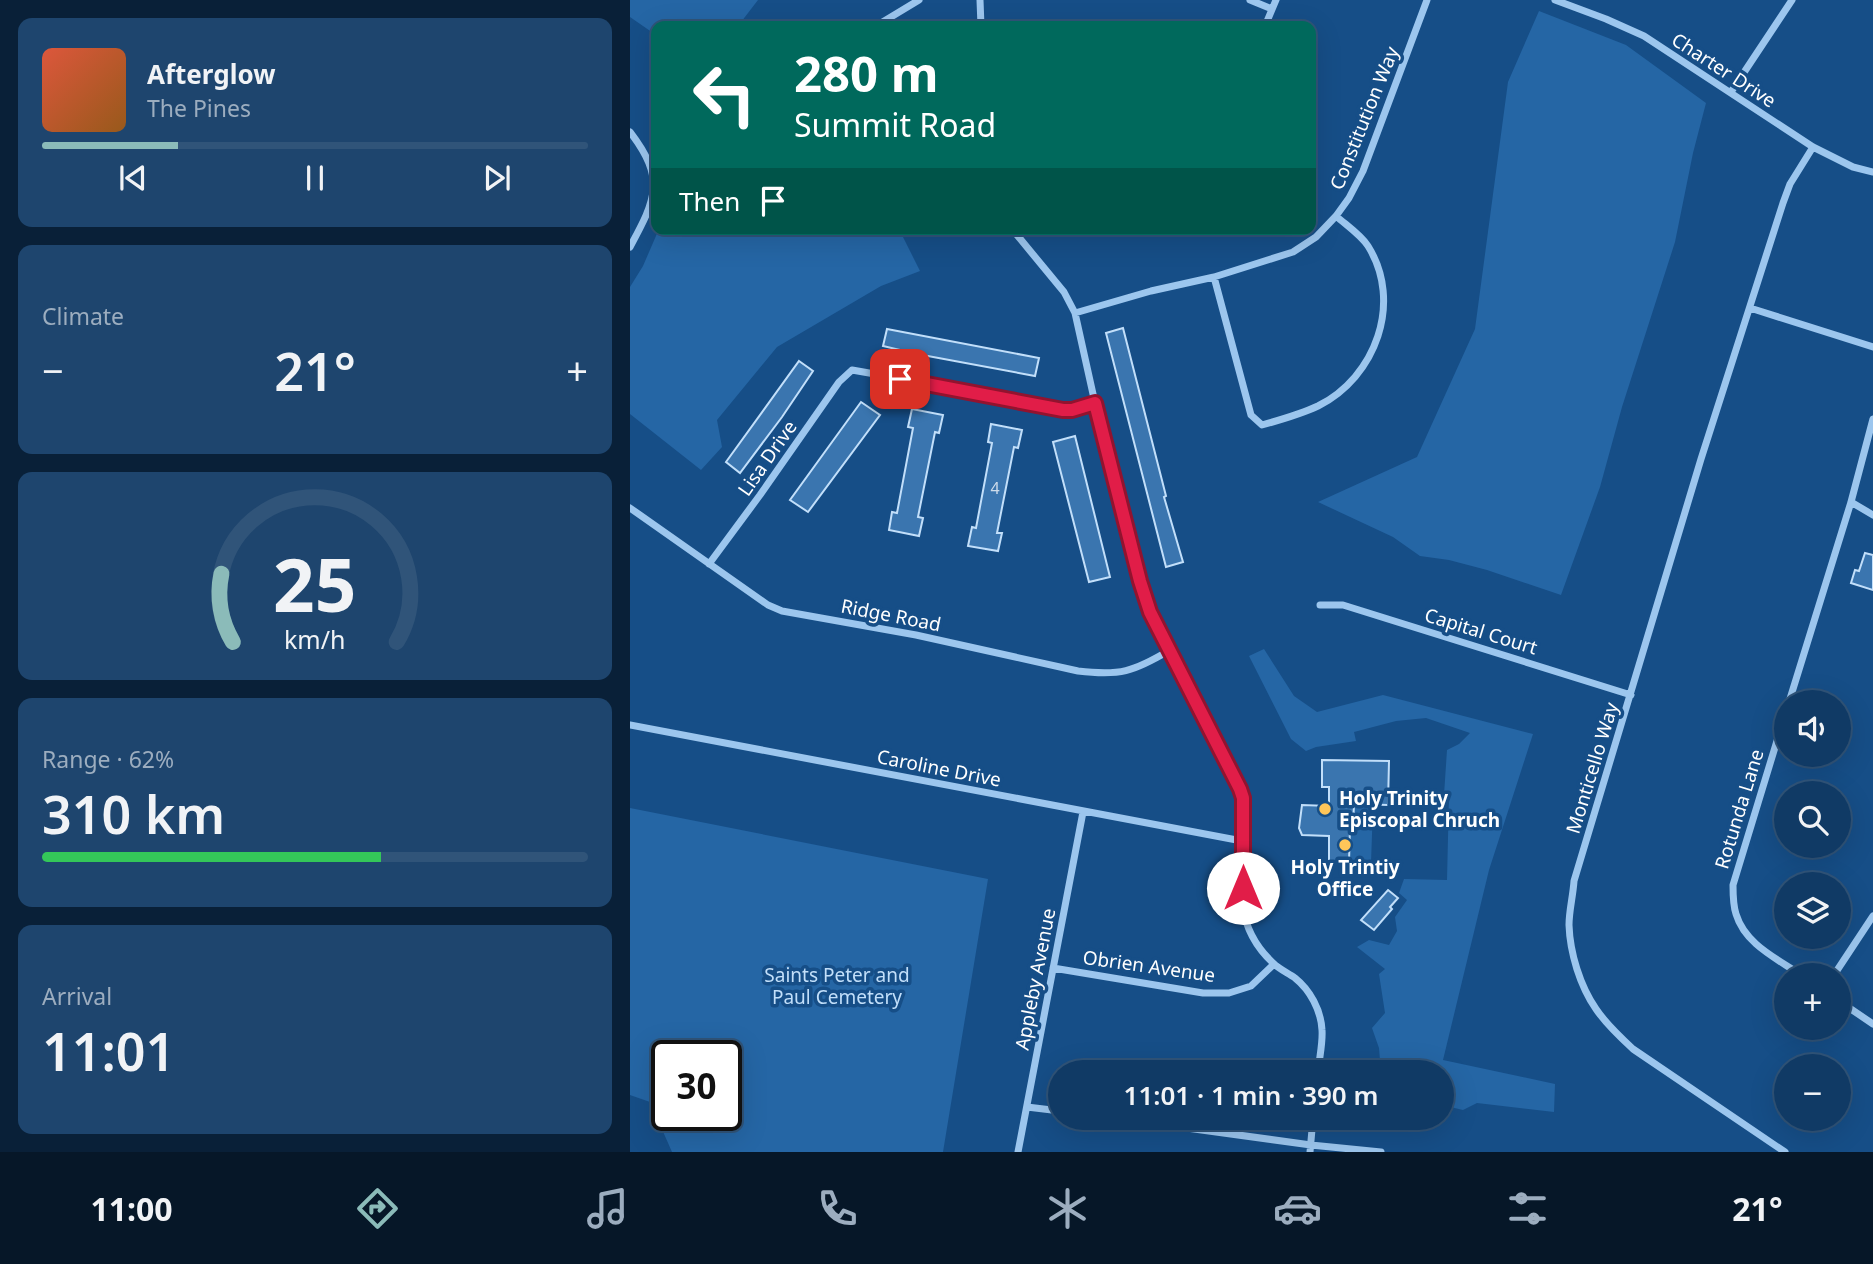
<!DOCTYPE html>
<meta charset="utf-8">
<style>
:root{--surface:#103a65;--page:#1e456e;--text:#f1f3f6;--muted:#9cadbf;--line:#305479;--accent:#8bbbb9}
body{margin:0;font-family:"Noto Sans",sans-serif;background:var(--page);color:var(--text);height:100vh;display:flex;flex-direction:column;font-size:26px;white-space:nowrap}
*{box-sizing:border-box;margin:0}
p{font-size:23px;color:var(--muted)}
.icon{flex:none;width:38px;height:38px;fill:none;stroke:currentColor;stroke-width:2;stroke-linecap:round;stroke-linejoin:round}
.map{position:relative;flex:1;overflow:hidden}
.drawer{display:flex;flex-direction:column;gap:18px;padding:18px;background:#092038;width:630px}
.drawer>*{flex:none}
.top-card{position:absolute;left:21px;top:21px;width:665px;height:214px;border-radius:14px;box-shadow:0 7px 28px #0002,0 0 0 2px var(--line);background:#00695c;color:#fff;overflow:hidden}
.tools{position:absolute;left:1144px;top:690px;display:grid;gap:14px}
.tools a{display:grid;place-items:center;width:77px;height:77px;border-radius:50%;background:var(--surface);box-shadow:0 7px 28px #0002,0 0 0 2px var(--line);font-size:35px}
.speed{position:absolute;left:21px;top:1040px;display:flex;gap:14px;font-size:35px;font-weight:700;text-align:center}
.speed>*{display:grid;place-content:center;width:91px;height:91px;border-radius:50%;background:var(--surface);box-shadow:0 7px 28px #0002,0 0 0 2px var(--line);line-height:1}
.speed .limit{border:4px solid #111;border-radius:10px;background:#fff;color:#111}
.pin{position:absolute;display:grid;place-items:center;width:60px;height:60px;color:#fff;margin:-30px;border-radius:14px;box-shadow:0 4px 10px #0006}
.me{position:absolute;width:77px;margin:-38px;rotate:0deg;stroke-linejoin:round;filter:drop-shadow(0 0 5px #0008)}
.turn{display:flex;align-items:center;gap:24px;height:147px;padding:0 28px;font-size:32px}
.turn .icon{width:91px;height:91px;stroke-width:2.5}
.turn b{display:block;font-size:49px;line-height:60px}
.then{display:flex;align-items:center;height:66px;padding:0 28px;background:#0003;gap:14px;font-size:26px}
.big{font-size:52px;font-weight:600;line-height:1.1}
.drawer .card{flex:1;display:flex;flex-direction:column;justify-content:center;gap:10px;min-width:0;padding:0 24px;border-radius:14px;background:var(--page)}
.drawer .dial{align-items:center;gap:0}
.dial svg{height:182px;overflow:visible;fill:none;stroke:var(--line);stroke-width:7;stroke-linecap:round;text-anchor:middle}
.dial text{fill:var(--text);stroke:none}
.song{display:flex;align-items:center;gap:21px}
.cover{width:84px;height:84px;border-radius:10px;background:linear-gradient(135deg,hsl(10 70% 55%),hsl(30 70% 35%))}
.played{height:7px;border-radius:4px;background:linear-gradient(90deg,var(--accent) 25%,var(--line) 25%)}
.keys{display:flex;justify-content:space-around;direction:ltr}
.heat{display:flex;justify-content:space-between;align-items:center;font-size:38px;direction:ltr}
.charge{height:10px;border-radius:5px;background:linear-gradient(90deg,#34c759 62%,var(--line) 0)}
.trip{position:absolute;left:418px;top:1060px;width:406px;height:70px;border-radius:35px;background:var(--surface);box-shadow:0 7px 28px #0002,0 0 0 2px var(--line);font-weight:600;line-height:70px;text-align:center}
.menu{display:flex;height:112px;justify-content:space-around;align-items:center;background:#061728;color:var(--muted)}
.menu .icon{width:49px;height:49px}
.menu .active{color:var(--accent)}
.menu b{font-size:32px;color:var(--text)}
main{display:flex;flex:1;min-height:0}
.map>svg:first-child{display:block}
.green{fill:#2566a5;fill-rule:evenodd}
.building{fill:#3a75af;stroke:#c2dffa;stroke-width:2}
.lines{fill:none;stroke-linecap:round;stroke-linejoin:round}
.minor{stroke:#9cc6ee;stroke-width:7}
.route-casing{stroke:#92132f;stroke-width:18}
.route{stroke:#e11d48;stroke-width:12}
.poi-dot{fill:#ffc659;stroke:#164e87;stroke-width:2.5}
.labels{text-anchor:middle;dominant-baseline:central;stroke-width:7;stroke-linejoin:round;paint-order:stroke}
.number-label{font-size:16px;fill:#cedceb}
.street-label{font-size:19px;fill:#fff;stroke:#164e87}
.poi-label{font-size:19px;font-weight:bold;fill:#fff;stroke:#164e87;text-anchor:start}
.park-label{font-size:19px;fill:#c2dffa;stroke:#164e87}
</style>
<main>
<section class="drawer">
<div class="card">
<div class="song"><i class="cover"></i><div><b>Afterglow</b><p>The Pines</p></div></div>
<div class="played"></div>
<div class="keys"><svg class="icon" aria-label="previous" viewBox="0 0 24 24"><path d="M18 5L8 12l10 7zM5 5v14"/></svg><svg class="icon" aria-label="pause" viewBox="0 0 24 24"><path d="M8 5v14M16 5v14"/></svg><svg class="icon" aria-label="next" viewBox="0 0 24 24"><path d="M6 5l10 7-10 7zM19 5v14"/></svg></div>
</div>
<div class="card"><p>Climate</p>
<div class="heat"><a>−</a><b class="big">21°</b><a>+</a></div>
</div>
<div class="card dial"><svg viewBox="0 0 100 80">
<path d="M14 69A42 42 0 1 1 86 69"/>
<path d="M14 69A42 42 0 0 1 9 39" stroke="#8bbbb9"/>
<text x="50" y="56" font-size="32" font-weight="700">25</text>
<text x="50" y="72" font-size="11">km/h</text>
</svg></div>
<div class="card"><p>Range · 62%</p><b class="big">310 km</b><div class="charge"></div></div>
<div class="card"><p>Arrival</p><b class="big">11:01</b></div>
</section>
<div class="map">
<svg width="1243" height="1152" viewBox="0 0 1243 1152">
<rect width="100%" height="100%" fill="#164e87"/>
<path class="green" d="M0,0H128L108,26H26V35L0,17Z
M909,11L996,45L1076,103L1063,153L1045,242L992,407L970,487L931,595L857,570L819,560L790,556L763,537L688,502L787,457L845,329L878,82Z
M29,229H269L290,271L251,286L147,347L87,420L92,447L71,470L0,414V287L13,266Z
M634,649L664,696L687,712L753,695L903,734L859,870L813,1060L925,1084L924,1112L847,1103L833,1110L812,1105V1073H751L749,1048L742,1028L755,1013L749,974L755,969L727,947L739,940L759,945L767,931L765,917L777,900L769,893L774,879L817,880L819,795H814L817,750L829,744L840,733L796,718L766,721L724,732L726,741L686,747L676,751L661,739L619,656Z
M720,805L743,806L741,863L738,865L719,864L720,827H723V815Z
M0,808L358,879L313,1152H42L20,1102L0,1095ZM37,1055H96V1115H37Z"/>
<path class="building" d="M493,328L536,496L534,497L553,562L536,567L476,333Z
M257,329L409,358L405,376L287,354L253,346Z
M169,361L183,371L152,417L110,473L96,462Z
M231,402L250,415L178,512L160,500Z
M282,409L313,415L309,433L305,432L288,517L293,518L289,536L259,530L262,512L267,513L283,428L278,427Z
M361,424L392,430L388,448L384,447L367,533H372L368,551L338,546L342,527L346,528L362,443L358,442Z
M445,436L480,577L459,582L423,442Z
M1235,553L1243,555V590L1221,583L1225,570L1229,571Z
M692,760L759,761L758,805L724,804L723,827H720L719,862H699V836L672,835L669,828L672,805L699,806V787H692Z
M758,890L768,898L760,907L762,909L744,930L731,920Z"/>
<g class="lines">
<path class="minor" d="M350,0L351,26
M620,0L642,9
M925,0L976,19L1014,36L1183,147L1223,167L1243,172
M246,26L289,0
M635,26L646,0
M1101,92L1162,0
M0,132C36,179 26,199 0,247
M382,229L434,292L445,313L465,403L510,581L520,612L613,798V907C616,930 626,947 643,963C649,969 658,973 665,978C680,990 691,1010 692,1030C693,1043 689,1059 688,1073
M584,277L621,415L632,425C650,420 671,414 688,406C746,377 773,302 738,246C731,235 716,225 706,216
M1120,308L1243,347
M445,313L521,291L584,277L663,252L686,237L706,216L719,198L733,171L797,0
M1221,502L1243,515
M0,508L138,605L152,611L286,635L448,671C490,676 503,672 540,650
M79,564L130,495L209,382L222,370L342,391L433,409L442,410L465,403
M690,605H713L1001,695
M1159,702L1221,502L1243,419
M1157,708L1103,885C1103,894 1103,905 1106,914C1115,944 1146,958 1171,975
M0,725L612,841
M423,968L573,993H599L621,986L644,964
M1204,975L1243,916
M1209,1001L1243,1024
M397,1107L430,1111
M484,1118L681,1145L751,1152
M388,1152L453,812
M680,1152L683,1118
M1155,1152L1003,1049C990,1037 976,1024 966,1009C950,986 940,953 939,925C939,911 943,896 944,881L1071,459L1153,203L1160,184L1183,147"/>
</g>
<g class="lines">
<g class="route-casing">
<path id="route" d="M270,379L433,410H442L465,403L510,581L520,612L610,789L613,798V888"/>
</g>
<use href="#route" class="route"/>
</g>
<g class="poi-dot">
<circle cx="695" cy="809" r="7"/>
<circle cx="715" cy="845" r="7"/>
</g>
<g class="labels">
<g class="number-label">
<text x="365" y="488">4</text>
</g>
<g class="street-label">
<text transform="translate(1094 70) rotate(33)">Charter Drive</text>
<text transform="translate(734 118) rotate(-68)">Constitution Way</text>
<text transform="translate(137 458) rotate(-55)">Lisa Drive</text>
<text transform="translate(261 615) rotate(11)">Ridge Road</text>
<text transform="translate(851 631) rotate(17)">Capital Court</text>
<text transform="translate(309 768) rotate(11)">Caroline Drive</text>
<text transform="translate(962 768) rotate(-73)">Monticello Way</text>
<text transform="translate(1109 809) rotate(-73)">Rotunda Lane</text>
<text transform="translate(519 966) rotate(8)">Obrien Avenue</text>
<text transform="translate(405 979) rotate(-79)">Appleby Avenue</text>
</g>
<g class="poi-label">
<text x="709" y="798">Holy Trinity<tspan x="709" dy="22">Episcopal Chruch</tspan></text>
<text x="715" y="867" text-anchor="middle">Holy Trintiy<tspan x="715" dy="22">Office</tspan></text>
</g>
<g class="park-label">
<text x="207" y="975">Saints Peter and<tspan x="207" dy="22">Paul Cemetery</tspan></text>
</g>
</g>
</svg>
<div class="tools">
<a><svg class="icon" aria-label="sound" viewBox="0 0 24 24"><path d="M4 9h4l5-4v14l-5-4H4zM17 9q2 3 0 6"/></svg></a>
<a><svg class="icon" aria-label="search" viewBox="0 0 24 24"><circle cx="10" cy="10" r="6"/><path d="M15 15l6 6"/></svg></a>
<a><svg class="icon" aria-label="layers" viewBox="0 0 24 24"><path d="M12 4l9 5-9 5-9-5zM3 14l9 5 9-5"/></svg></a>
<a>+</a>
<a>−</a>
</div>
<div class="speed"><div class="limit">30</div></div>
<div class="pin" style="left:270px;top:379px;background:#d93025"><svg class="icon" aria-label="arrive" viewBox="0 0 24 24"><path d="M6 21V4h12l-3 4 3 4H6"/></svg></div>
<svg class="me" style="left:613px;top:888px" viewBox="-20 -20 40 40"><circle r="19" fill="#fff"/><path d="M0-13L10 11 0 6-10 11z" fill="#e11d48"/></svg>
<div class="trip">11:01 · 1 min · 390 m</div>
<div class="top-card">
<div class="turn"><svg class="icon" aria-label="left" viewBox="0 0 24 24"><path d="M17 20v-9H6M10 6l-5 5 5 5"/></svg><div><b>280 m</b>Summit Road</div></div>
<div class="then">Then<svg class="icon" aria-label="arrive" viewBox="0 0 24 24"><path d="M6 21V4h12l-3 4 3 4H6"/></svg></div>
</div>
</div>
</main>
<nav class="menu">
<b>11:00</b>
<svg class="icon active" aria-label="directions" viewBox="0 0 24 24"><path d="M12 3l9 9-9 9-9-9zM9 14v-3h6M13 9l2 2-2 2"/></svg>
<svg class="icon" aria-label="music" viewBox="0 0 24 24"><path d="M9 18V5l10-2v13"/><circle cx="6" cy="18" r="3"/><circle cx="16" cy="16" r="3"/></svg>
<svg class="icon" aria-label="phone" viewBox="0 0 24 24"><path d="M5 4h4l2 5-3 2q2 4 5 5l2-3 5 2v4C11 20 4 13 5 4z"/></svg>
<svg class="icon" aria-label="climate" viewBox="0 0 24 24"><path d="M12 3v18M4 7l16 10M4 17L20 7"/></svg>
<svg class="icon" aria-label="car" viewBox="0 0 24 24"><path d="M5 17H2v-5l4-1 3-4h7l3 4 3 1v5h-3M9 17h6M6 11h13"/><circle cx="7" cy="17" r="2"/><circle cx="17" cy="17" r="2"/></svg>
<svg class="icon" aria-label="filters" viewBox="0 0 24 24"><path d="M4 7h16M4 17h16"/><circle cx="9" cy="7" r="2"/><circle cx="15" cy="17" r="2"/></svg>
<b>21°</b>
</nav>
